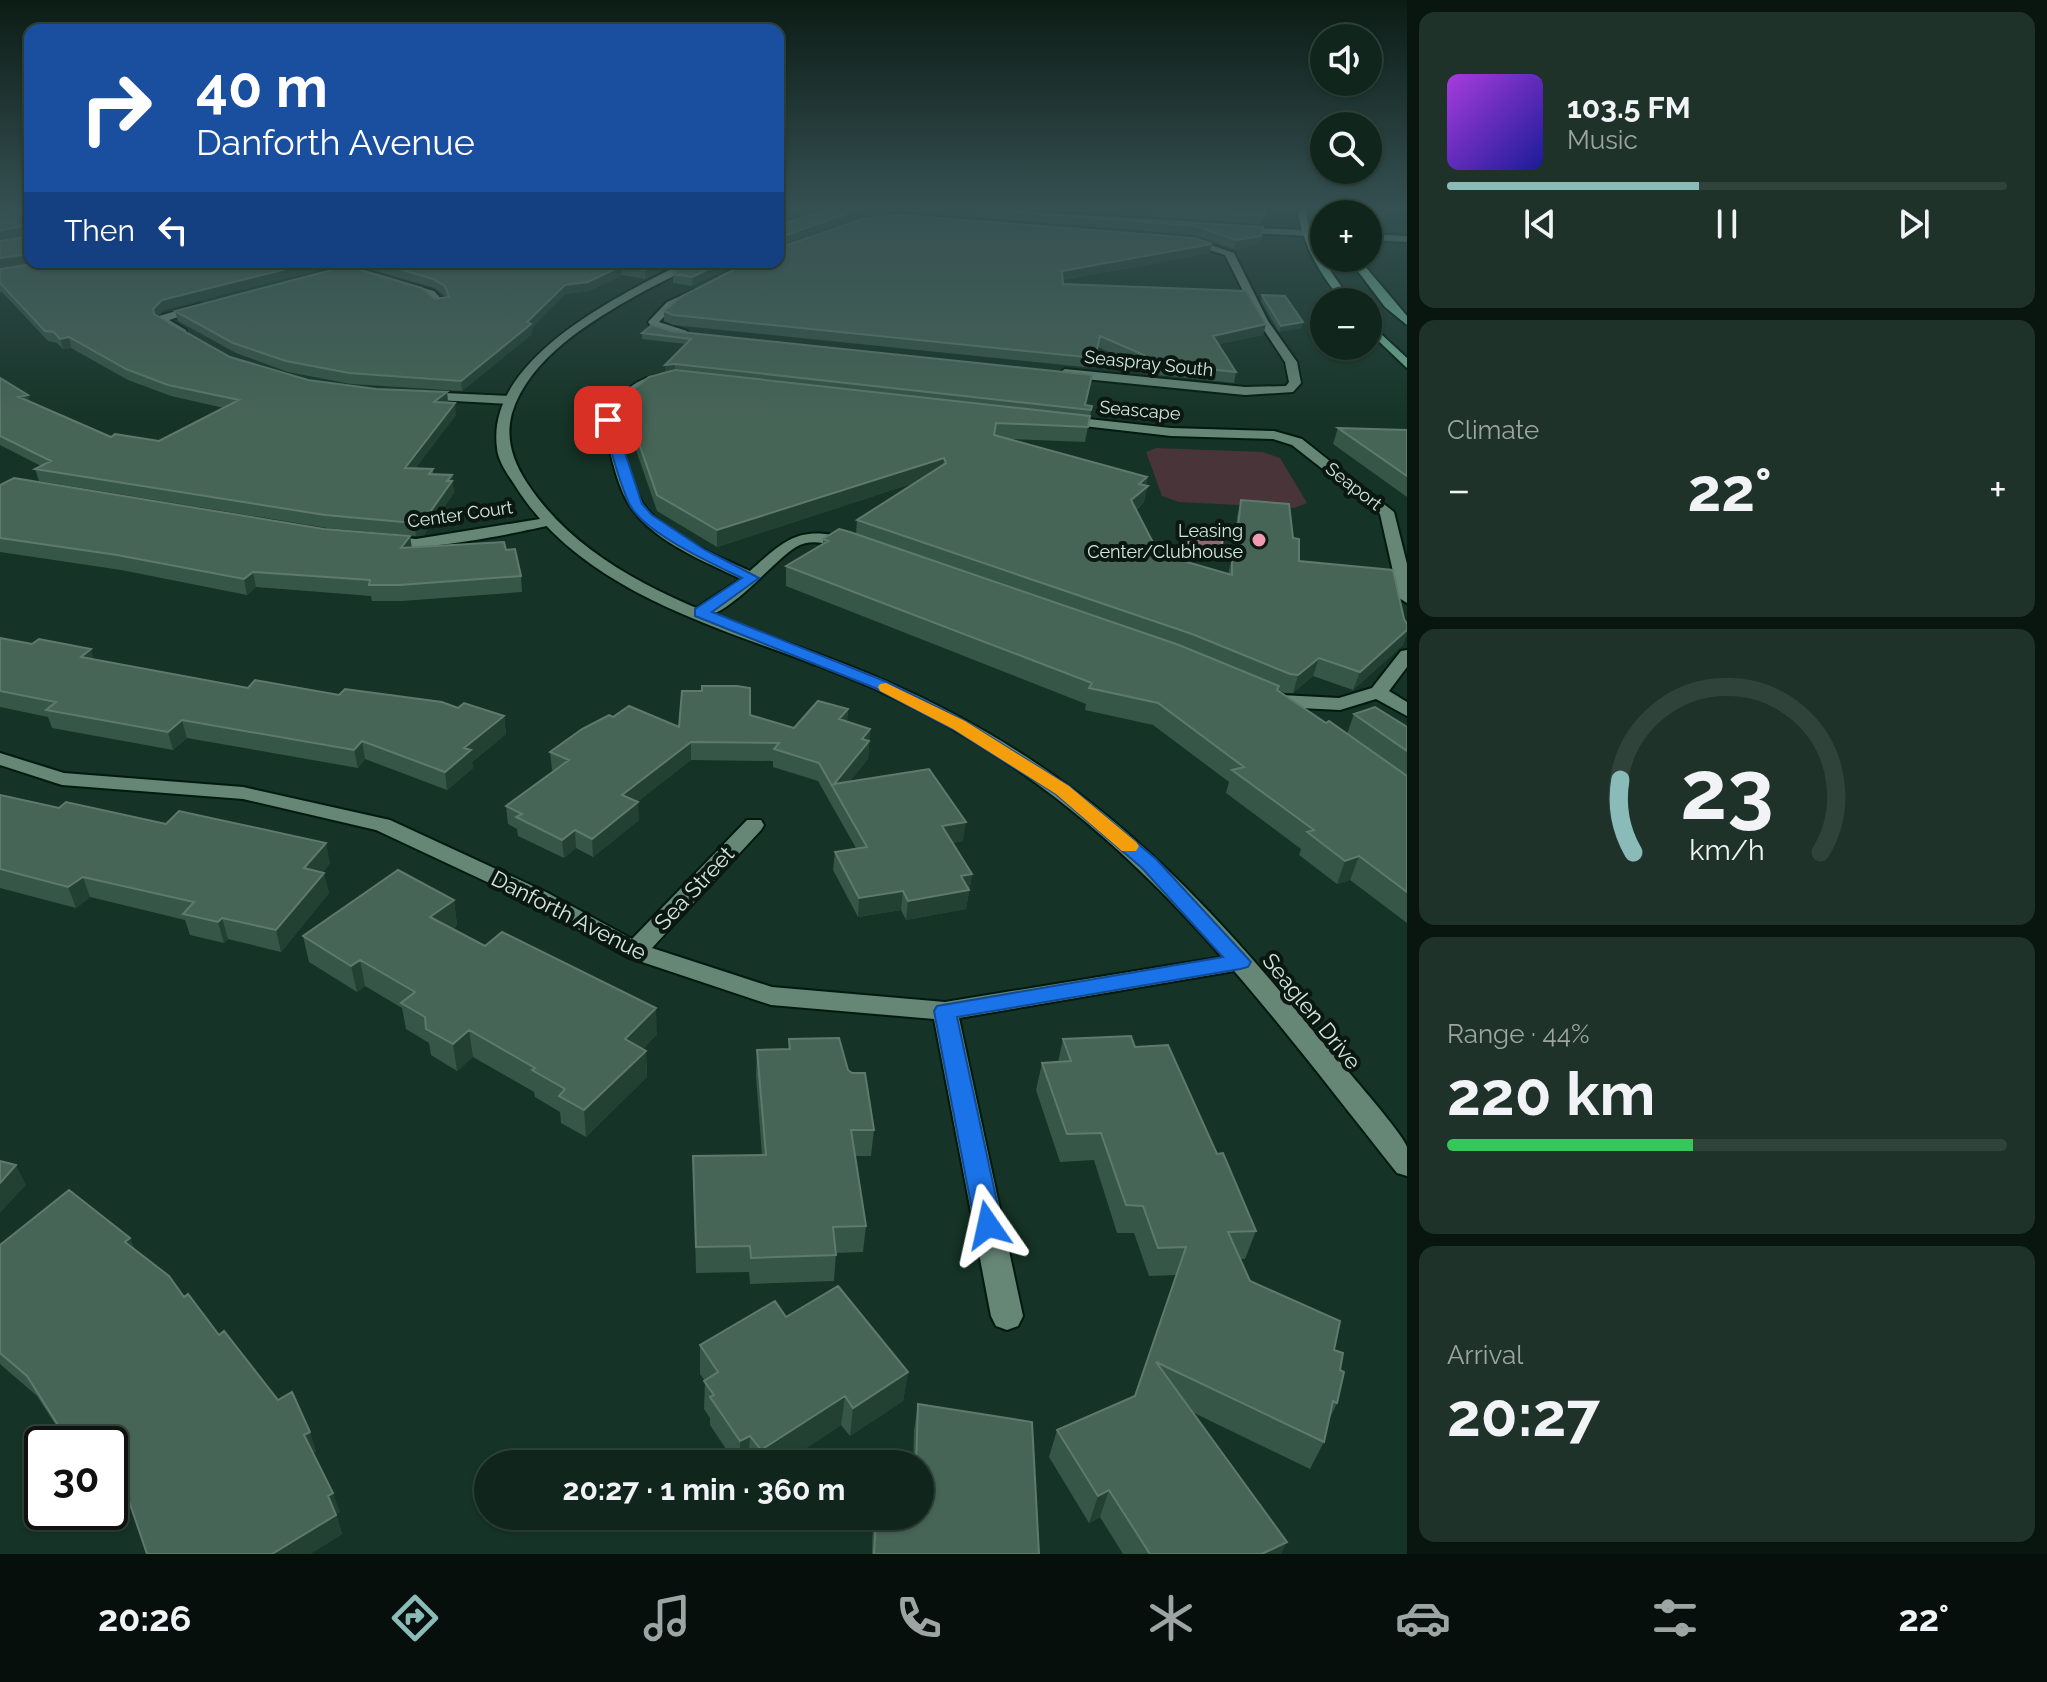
<!DOCTYPE html>
<meta charset="utf-8">
<style>
:root{--surface:#10261c;--page:#1e3229;--text:#f1f3f6;--muted:#9ca5a3;--line:#30433b;--accent:#8bbbb9}
body{margin:0;font-family:Raleway,sans-serif;background:var(--page);color:var(--text);height:100vh;display:flex;flex-direction:column;font-size:30px;white-space:nowrap}
*{box-sizing:border-box;margin:0}
p{font-size:26px;color:var(--muted)}
.icon{flex:none;width:44px;height:44px;fill:none;stroke:currentColor;stroke-width:2;stroke-linecap:round;stroke-linejoin:round}
.map{position:relative;flex:1;overflow:hidden}
.side{display:flex;flex-direction:column;gap:12px;padding:12px;background:#09150f;width:640px}
.side>*{flex:none}
.banner{position:absolute;left:24px;top:24px;width:760px;height:244px;border-radius:16px;box-shadow:0 2px 6px #0004,0 0 0 2px var(--line);background:#1a4fa0;color:#fff;overflow:hidden}
.tools{position:absolute;left:1310px;top:24px;display:grid;gap:16px}
.tools a{display:grid;place-items:center;width:72px;height:72px;border-radius:50%;background:var(--surface);box-shadow:0 2px 6px #0004,0 0 0 2px var(--line);font-size:40px}
.speed{position:absolute;left:24px;top:1426px;display:flex;gap:16px;font-size:40px;font-weight:700;text-align:center}
.speed>*{display:grid;place-content:center;width:104px;height:104px;border-radius:50%;background:var(--surface);box-shadow:0 2px 6px #0004,0 0 0 2px var(--line);line-height:1}
.speed .limit{border:4px solid #111;border-radius:12px;background:#fff;color:#111}
.pin{position:absolute;display:grid;place-items:center;width:68px;height:68px;color:#fff;margin:-34px;border-radius:16px;box-shadow:0 4px 12px #0006}
.me{position:absolute;width:88px;margin:-44px;rotate:349deg;stroke-linejoin:round;filter:drop-shadow(0 0 6px #0008)}
.turn{display:flex;align-items:center;gap:28px;height:168px;padding:0 40px;font-size:36px}
.turn .icon{width:104px;height:104px;stroke-width:2.5}
.turn b{display:block;font-size:56px;line-height:68px}
.then{display:flex;align-items:center;height:76px;padding:0 40px;background:#0003;gap:16px;font-size:30px}
.big{font-size:60px;font-weight:700;line-height:1.1}
.side .tile{flex:1;display:flex;flex-direction:column;justify-content:center;gap:12px;min-width:0;padding:0 28px;border-radius:16px;background:var(--page)}
.side .dial{align-items:center;gap:0}
.dial svg{height:208px;overflow:visible;fill:none;stroke:var(--line);stroke-width:7;stroke-linecap:round;text-anchor:middle}
.dial text{fill:var(--text);stroke:none}
.song{display:flex;align-items:center;gap:24px}
.cover{width:96px;height:96px;border-radius:12px;background:linear-gradient(135deg,hsl(280 70% 55%),hsl(240 70% 35%))}
.played{height:8px;border-radius:4px;background:linear-gradient(90deg,var(--accent) 45%,var(--line) 45%)}
.keys{display:flex;justify-content:space-around;direction:ltr}
.heat{display:flex;justify-content:space-between;align-items:center;font-size:44px;direction:ltr}
.charge{height:12px;border-radius:6px;background:linear-gradient(90deg,#34c759 44%,var(--line) 0)}
.trip{position:absolute;left:474px;top:1450px;width:460px;height:80px;border-radius:40px;background:var(--surface);box-shadow:0 2px 6px #0004,0 0 0 2px var(--line);font-weight:700;line-height:80px;text-align:center}
.tabs{display:flex;height:128px;justify-content:space-around;align-items:center;background:#060f0b;color:var(--muted)}
.tabs .icon{width:56px;height:56px}
.tabs .on{color:var(--accent)}
.tabs b{font-size:36px;color:var(--text)}
main{display:flex;flex:1;min-height:0}
.map>svg:first-child{display:block}
.green{fill:#493439}
.water{fill:#8f6b74;stroke:#a49094;stroke-width:2}
.lines{fill:none;stroke-linecap:round;stroke-linejoin:round}
.minor-casing{stroke:#001a0f;stroke-width:4}
.tertiary-casing{stroke:#001a0f;stroke-width:4}
.primary-casing{stroke:#001a0f;stroke-width:4}
.minor{fill:#668676;fill-rule:evenodd}
.tertiary{fill:#668676;fill-rule:evenodd}
.primary{fill:#72b496;fill-rule:evenodd}
.wall{fill:#365647}
.shaded-wall{fill:#224133}
.building{fill:#476557;stroke:#5d7a6c;stroke-width:2}
.route{fill:#1a73e8;stroke:#114b97;stroke-width:2}
.slow{fill:#f59e0b}
.poi-dot{fill:#f19ab1;stroke:#0b1812;stroke-width:3}
.labels{text-anchor:middle;dominant-baseline:central;stroke-width:8;stroke-linejoin:round;paint-order:stroke}
.far-street-label{font-size:18px;fill:#d5e6dd;stroke:#0b1812}
.far-poi-label{font-size:18px;fill:#d5e6dd;stroke:#0b1812;text-anchor:end}
.street-label{font-size:22px;fill:#d5e6dd;stroke:#0b1812}
</style>
<main>
<div class="map">
<svg width="1407" height="1554" viewBox="0 0 1407 1554">
<rect width="100%" height="100%" fill="#153326"/>
<path class="green" d="M1156,448L1263,452L1280,458L1307,503L1294,508L1179,502L1162,496L1146,452Z"/>
<path class="water" d="M1200,527L1223,534L1221,558L1188,554L1189,529Z"/>
<g class="lines">
<g class="minor-casing">
<path id="minor" d="M1368,234L1407,236V242L1368,240Z
M1187,237L1234,253L1268,321L1297,362L1301,383L1293,392L1245,395L1065,377L1059,373L1065,369L1245,387L1286,386L1289,382L1285,362L1258,321L1225,255L1184,242Z
M363,262H379L328,277L323,274Z
M402,282L434,291L447,305L438,307L426,296L398,287Z
M694,290L703,292L675,306L659,322L687,331V335L653,329L648,322L667,302Z
M200,304L204,305V309L169,320L186,330V334H178L158,321L159,316Z
M671,375V381C644,386 630,396 614,420C623,447 627,478 642,502C663,536 716,555 750,571C791,534 801,526 857,540V546C837,550 816,535 796,547C772,561 725,623 695,617L693,613L695,609L741,579C704,561 651,541 628,503C614,478 610,447 602,420C618,395 639,372 671,375Z
M423,392L511,396L517,400L511,404L419,399L417,396Z
M1061,416L1171,428L1274,431L1302,439L1394,512L1407,564V603L1399,598L1380,514L1292,445L1273,439L1171,436L1057,423L1055,420Z
M546,518L553,522L551,525C520,532 397,559 375,541L383,536L416,539Z
M1407,650V667L1389,691L1407,702V716L1376,699L1340,710L1281,707L1272,701L1281,695L1339,698L1372,688L1401,651Z
M0,753L64,773L243,787L390,820L546,892L632,939L747,820H761L764,825L761,830L652,948L772,987L945,1002L1240,954L1248,956L1252,962L1248,968L1240,970L959,1018L1023,1316L1018,1326L1007,1330L996,1326L991,1316L934,1019L771,1005L627,957L530,902L376,830L243,799L62,785L0,765Z"/>
</g>
<g class="tertiary-casing">
<path id="tertiary" d="M1236,227L1324,231V237L1233,232Z
M685,262H697C679,275 658,283 639,294C591,321 529,358 512,413C505,439 513,461 527,483C604,600 770,628 890,683C951,710 1009,743 1063,782C1162,853 1242,944 1319,1038C1333,1054 1404,1134 1407,1147C1407,1155 1407,1168 1407,1176L1397,1173C1239,974 1115,798 875,689C754,634 592,607 516,487C509,476 498,462 497,448C485,359 620,295 685,262Z"/>
</g>
<g class="primary-casing">
<path id="primary" d="M1297,207H1305C1311,245 1330,272 1353,302H1343C1319,273 1302,244 1297,207Z
M1331,207H1339V214H1331Z
M1348,258H1358L1407,316V325L1385,307Z
M1368,322L1407,358V368L1368,331Z"/>
</g>
<use href="#minor" class="minor"/>
<use href="#tertiary" class="tertiary"/>
<use href="#primary" class="primary"/>
</g>
<path class="wall" d="M834,207H993L1045,214L1263,227L1259,244L1234,249L1194,235L898,211L855,218L779,225Z
M998,207H1266L1262,224Z
M1212,244L1210,253L1063,280V284L1263,335L1219,344L1236,372L1234,383L1148,374L1149,369L1098,347L1093,368L673,325L664,321V311L779,248Z
M368,262H678L645,279L622,275L589,291L565,294L532,328V334L462,391L351,384L288,372L236,353L178,321L175,311L435,299L446,297L435,288L369,269Z
M687,262H741L692,286L673,283V271Z
M0,269L164,310L158,316L230,357L308,380L376,389L447,392L448,403L456,415L415,468L433,469V474L452,475L454,493L424,535L416,536L327,528L39,481L35,469L41,466L0,445V378L31,402L111,437L159,441L224,408L171,396L128,380L71,348L63,349L57,343L48,341L2,292H0Z
M1262,295L1303,322L1301,328L1279,332L1261,301Z
M671,331L1092,406L1085,442L1009,439L1147,477L1144,502L1136,510L1159,554L1228,574L1233,554L1237,517L1241,500L1293,538L1299,561L1403,645L1353,690L1313,676L1293,693H1285L1278,690L1326,723L1347,734L1354,714L1407,727V923L1350,880L1337,884L1299,855L1301,849L1226,793L1229,782L1153,725L1085,710L1086,704L786,586V566L823,544V539L856,534L857,520L917,482L717,547L657,511L624,415V400L626,398V395L674,370L665,372V365L686,344L642,339V333Z
M1338,428L1407,430V497L1333,444Z
M0,485L324,529L410,536L412,548L506,550L521,576L522,592L402,601H372L371,596L256,587L247,595L121,570L0,552Z
M0,638L94,660L248,688L458,708L504,716L506,734L472,762L473,768L447,790L365,759L358,768L187,738L173,750L52,728L48,717L0,707Z
M848,709L847,722L870,729L868,759L850,781L963,841L952,843L972,874L966,909L906,920L901,910L858,917L833,870L835,852L856,848L818,781L773,767V761L691,760L637,802L639,820L593,857L576,848L564,858L518,836L517,829L508,824L506,806L554,771L552,770L550,752L613,717L679,727L750,715L794,728Z
M0,795L59,808L330,863L323,872L329,893L281,952L228,939L224,943L190,935L185,920L90,897L76,908L0,888Z
M454,900L457,925L453,929L657,1034L643,1049L646,1051L647,1077L586,1137L561,1123L560,1112L535,1097L534,1092L473,1057L457,1071L431,1055L429,1043L406,1029L402,1008L365,986L357,992L309,962L303,936Z
M789,1039L848,1070L874,1130L871,1156H855L866,1226L863,1252L836,1253L834,1281L750,1284L749,1272L696,1273L693,1156L762,1155L756,1076L757,1050L788,1049Z
M1063,1039L1135,1047L1217,1154L1256,1231L1245,1259H1240L1250,1281L1334,1350L1340,1370L1337,1403L1329,1420L1324,1442L1310,1469L1192,1412L1281,1554H1123L1100,1517L1089,1523L1049,1457L1057,1430L1135,1396L1176,1275L1149,1276L1134,1233H1117L1094,1160L1060,1162L1036,1090L1042,1063L1058,1062Z
M130,1238L134,1249L184,1297L219,1335L316,1451L313,1453L340,1512L336,1514L342,1534L310,1554H147L110,1444H68L37,1396L0,1364V1245Z
M786,1317L908,1372L903,1401L850,1436L841,1425L782,1464H736L710,1425V1418L704,1409L705,1381L700,1374V1345Z
M918,1404L1039,1554H872L873,1516H920V1464H913L914,1430Z"/>
<path class="shaded-wall" d="M802,207H829L778,222V214Z
M875,207H899L898,211L855,218L778,247V238L856,210Z
M27,225L30,234L0,240V231Z
M1261,236L1259,244L1234,249L1236,240Z
M1212,244L1210,253L1061,280L1062,271Z
M30,254V262H39L0,268V258Z
M314,262H351L164,310L156,319L153,309L162,300Z
M661,262H678L645,279V270Z
M723,262H741L692,286V277Z
M621,266L622,275L589,291L565,294L532,328V334L462,391L461,381L527,322L565,285Z
M1303,322L1301,328L1279,332L1281,326Z
M1266,324L1263,335L1211,346L1213,336Z
M69,337L71,348L63,349L60,339Z
M675,364V370L665,372V365Z
M447,392L448,403L434,402Z
M28,395L32,406L19,397Z
M455,403L456,415L407,480L405,468Z
M944,458L942,474L717,547V530Z
M452,475L454,493L424,535L416,536L414,523Z
M1147,477L1145,488L1148,486L1144,502L1127,516L1131,500L1139,484Z
M410,536L412,552L401,548Z
M253,572L256,587L247,595L244,579Z
M1407,630V635L1403,645L1353,690L1360,672Z
M91,649L96,666L81,657Z
M1319,658L1313,676L1293,693L1298,675Z
M848,709L846,727L839,719Z
M504,716L506,734L472,762L473,768L447,790L445,772L464,748Z
M182,720L187,738L173,750L168,732Z
M870,729L868,759L838,796L834,784L862,739Z
M362,741L365,759L358,768L354,750Z
M691,742V760L623,813L622,795Z
M638,802L639,820L593,857L592,839Z
M966,822L963,841L940,845L942,826Z
M575,830L576,848L564,858L562,840Z
M326,843L330,863L309,889L304,868Z
M1359,856L1350,880L1337,884L1345,861Z
M324,873L329,893L281,952L276,930Z
M972,874L966,909L906,920L908,901L961,876Z
M83,877L90,897L76,908L68,887Z
M903,891L901,910L858,917L859,898Z
M454,900L457,925L435,943L430,917Z
M222,918L228,939L224,943L218,922Z
M360,960L365,986L357,992L351,966Z
M656,1008L657,1034L627,1066L625,1039Z
M469,1030L473,1057L457,1071L453,1044Z
M646,1051L647,1077L586,1137L584,1110Z
M16,1165L26,1185L0,1213V1183Z
M130,1238L138,1258L125,1242Z
M908,1372L903,1401L850,1436L853,1408Z
M845,1396L841,1425L782,1464H760L761,1450Z
M310,1432L316,1451L311,1454L304,1435Z
M750,1436L748,1464H740V1441Z
M115,1460L124,1479L110,1490V1463Z
M1109,1490L1100,1517L1089,1523L1098,1496Z
M333,1493L340,1512L334,1515L328,1496Z
M336,1515L342,1534L310,1554H272Z
M1287,1542L1281,1554H1262Z"/>
<path class="building" d="M0,207H30V228L27,225L0,231Z
M778,207H802L778,214Z
M834,207H875L856,210L778,238V224L779,225Z
M948,207H993L1045,214L1263,227L1261,236L1236,240L1196,226Z
M1126,207H1266L1264,216Z
M899,215L1194,238L1212,244L1062,271L1063,284L1246,291L1266,324L1213,336L1236,372L1150,363L1151,358L1100,336L1095,358L673,315L664,311L682,296L749,262H778V247L779,248L862,219Z
M30,234V254L0,258V241L30,236Z
M44,262H314L162,300L153,309L154,314L230,357L308,380L376,389L447,392L434,402L455,403L405,468L433,469L429,474L452,475L447,481H452L423,522L414,523L325,515L35,469L51,461L0,436V378L28,395L19,397L111,437L115,434L159,441L239,400L168,385L126,369L69,337L60,339L54,332L45,331L0,283V269Z
M375,262H661L645,270L621,266L588,282L565,285L527,322L531,324L461,381L349,373L286,361L233,343L175,311L347,266L422,288L435,299L449,297L445,286L433,279Z
M687,262H723L692,277L673,274L678,270L673,271Z
M1262,295L1285,296L1303,322L1281,326Z
M652,325L671,331L1092,375L1085,405L1092,406L1091,410L675,364L665,365L691,339L642,333Z
M675,370L1090,416L1088,427L996,423L994,435L1147,477L1139,484L1148,486L1131,500L1159,554L1232,575V554H1235L1241,500L1289,504L1293,538L1299,539V561L1393,570L1404,619L1407,624V630L1360,672L1319,658L1298,675L1290,674L1192,634L857,520L946,463L944,458L717,530L657,495L624,400L629,396L626,395L649,377Z
M1338,428L1407,430V476Z
M14,478L324,529L410,536L401,548L504,542L506,550L515,549L521,576L400,585H369L370,580L253,572L244,579L117,555L0,538V485Z
M839,529L850,532L1179,645L1279,686L1277,690L1326,723L1329,721L1407,776V892L1359,856L1345,861L1307,832L1314,830L1232,770L1244,767L1158,703L1089,688L1092,683L786,566L828,541L823,539Z
M0,638L32,644L39,639L91,649L81,657L248,688L255,680L339,695L345,689L442,702L458,708L464,703L504,716L464,748L471,750L445,772L362,741L354,750L182,720L168,732L46,710L56,702L0,691Z
M702,686H737L750,688V715L794,728L818,701L848,709L839,719L870,729L862,739L869,741L834,784L929,769L966,822L942,826L972,874L961,876L969,890L908,901L903,891L859,898L835,852L867,847L819,763L774,749L779,743L691,742L622,795L638,802L592,839L575,830L562,840L516,817L522,814L506,806L569,760L550,752L582,729L609,715L613,717L629,706L679,727L682,691H702Z
M1375,707L1407,727V751L1354,714Z
M0,795L59,808L66,802L166,824L179,811L326,843L304,868L324,873L276,930L222,918L218,922L183,914L194,902L83,877L68,887L0,869Z
M398,870L454,900L430,917L485,946L502,932L656,1008L625,1039L646,1051L584,1110L559,1096L565,1089L532,1070L535,1068L469,1030L453,1044L426,1029L425,1017L401,1003L415,992L360,960L351,966L303,936Z
M1131,1036L1135,1047L1168,1045L1217,1154L1223,1153L1256,1231L1228,1232L1250,1281L1340,1321L1334,1350L1343,1353L1340,1370L1344,1372L1337,1403L1333,1401L1324,1442L1156,1362L1287,1542L1262,1554H1150L1109,1490L1098,1496L1057,1430L1135,1396L1186,1247L1158,1248L1143,1206L1126,1205L1101,1133L1067,1134L1042,1063L1071,1061L1063,1039Z
M839,1038L848,1070L852,1073H865L874,1130H851L866,1226L833,1227L836,1255L751,1258L750,1246L696,1247L693,1156L766,1155L757,1050L790,1049L789,1039Z
M0,1161L16,1165L0,1183Z
M69,1190L130,1238L125,1242L169,1276L184,1297L188,1294L219,1335L224,1331L278,1400L292,1392L310,1432L304,1435L333,1493L328,1496L336,1515L272,1554H147L115,1460L110,1463V1444H70L27,1376L0,1353V1245Z
M838,1286L908,1372L853,1408L845,1396L761,1450L750,1436L740,1441L710,1397L714,1395L704,1381L718,1372L700,1345L775,1301L786,1317Z
M918,1404L1032,1422L1039,1554H874L876,1516H920V1464H916Z"/>
<linearGradient id="sky" x2="0" y2="1"><stop stop-color="#0c1c15"/><stop offset="0.49" stop-color="#355052"/><stop offset="1" stop-color="#355052" stop-opacity="0"/></linearGradient>
<rect width="1407" height="424" fill="url(#sky)"/>
<path class="route" d="M608,417L614,420L642,504L652,515L705,550L759,578L712,612L887,682L965,721L1069,786L1156,859L1251,962L1248,967L1240,969L957,1017L1002,1225L998,1233L988,1236L979,1233L975,1225L934,1011L937,1006L1223,957L1142,868L1056,794L953,729L875,688L695,616V609L742,578C713,564 642,532 629,503C617,478 611,447 602,420Z"/>
<path class="slow" d="M886,683L965,721L1069,786L1136,842L1139,846L1136,851H1122L1056,794L953,729L880,691L878,687L880,684Z"/>
<circle class="poi-dot" cx="1259" cy="540" r="8"/>
<g class="labels">
<g class="far-street-label">
<text transform="translate(1149 363) rotate(6)">Seaspray South</text>
<text transform="translate(1140 410) rotate(5)">Seascape</text>
<text transform="translate(1354 486) rotate(38)">Seaport</text>
<text transform="translate(460 514) rotate(-8)">Center Court</text>
</g>
<g class="far-poi-label">
<text x="1243" y="530">Leasing<tspan x="1243" dy="21">Center/Clubhouse</tspan></text>
</g>
<g class="street-label">
<text transform="translate(694 888) rotate(-47)">Sea Street</text>
<text transform="translate(569 915) rotate(27)">Danforth Avenue</text>
<text transform="translate(1312 1011) rotate(51)">Seaglen Drive</text>
</g>
</g>
</svg>
<div class="tools">
<a><svg class="icon" aria-label="sound" viewBox="0 0 24 24"><path d="M4 9h4l5-4v14l-5-4H4zM17 9q2 3 0 6"/></svg></a>
<a><svg class="icon" aria-label="search" viewBox="0 0 24 24"><circle cx="10" cy="10" r="6"/><path d="M15 15l6 6"/></svg></a>
<a>+</a>
<a>−</a>
</div>
<div class="speed"><div class="limit">30</div></div>
<div class="pin" style="left:608px;top:420px;background:#d93025"><svg class="icon" aria-label="arrive" viewBox="0 0 24 24"><path d="M6 21V4h12l-3 4 3 4H6"/></svg></div>
<svg class="me" style="left:988px;top:1225px" viewBox="-20 -20 40 40"><path d="M0-17L14 15 0 8-14 15z" fill="#1a73e8" stroke="#fff" stroke-width="4"/></svg>
<div class="trip">20:27 · 1 min · 360 m</div>
<div class="banner">
<div class="turn"><svg class="icon" aria-label="right" viewBox="0 0 24 24"><path d="M7 20v-9h11M14 6l5 5-5 5"/></svg><div><b>40 m</b>Danforth Avenue</div></div>
<div class="then">Then<svg class="icon" aria-label="left" viewBox="0 0 24 24"><path d="M17 20v-9H6M10 6l-5 5 5 5"/></svg></div>
</div>
</div>
<section class="side">
<div class="tile">
<div class="song"><i class="cover"></i><div><b>103.5 FM</b><p>Music</p></div></div>
<div class="played"></div>
<div class="keys"><svg class="icon" aria-label="previous" viewBox="0 0 24 24"><path d="M18 5L8 12l10 7zM5 5v14"/></svg><svg class="icon" aria-label="pause" viewBox="0 0 24 24"><path d="M8 5v14M16 5v14"/></svg><svg class="icon" aria-label="next" viewBox="0 0 24 24"><path d="M6 5l10 7-10 7zM19 5v14"/></svg></div>
</div>
<div class="tile"><p>Climate</p>
<div class="heat"><a>−</a><b class="big">22°</b><a>+</a></div>
</div>
<div class="tile dial"><svg viewBox="0 0 100 80">
<path d="M14 69A42 42 0 1 1 86 69"/>
<path d="M14 69A42 42 0 0 1 9 41" stroke="#8bbbb9"/>
<text x="50" y="56" font-size="32" font-weight="700">23</text>
<text x="50" y="72" font-size="11">km/h</text>
</svg></div>
<div class="tile"><p>Range · 44%</p><b class="big">220 km</b><div class="charge"></div></div>
<div class="tile"><p>Arrival</p><b class="big">20:27</b></div>
</section>
</main>
<nav class="tabs">
<b>20:26</b>
<svg class="icon on" aria-label="directions" viewBox="0 0 24 24"><path d="M12 3l9 9-9 9-9-9zM9 14v-3h6M13 9l2 2-2 2"/></svg>
<svg class="icon" aria-label="music" viewBox="0 0 24 24"><path d="M9 18V5l10-2v13"/><circle cx="6" cy="18" r="3"/><circle cx="16" cy="16" r="3"/></svg>
<svg class="icon" aria-label="phone" viewBox="0 0 24 24"><path d="M5 4h4l2 5-3 2q2 4 5 5l2-3 5 2v4C11 20 4 13 5 4z"/></svg>
<svg class="icon" aria-label="climate" viewBox="0 0 24 24"><path d="M12 3v18M4 7l16 10M4 17L20 7"/></svg>
<svg class="icon" aria-label="car" viewBox="0 0 24 24"><path d="M5 17H2v-5l4-1 3-4h7l3 4 3 1v5h-3M9 17h6M6 11h13"/><circle cx="7" cy="17" r="2"/><circle cx="17" cy="17" r="2"/></svg>
<svg class="icon" aria-label="filters" viewBox="0 0 24 24"><path d="M4 7h16M4 17h16"/><circle cx="9" cy="7" r="2"/><circle cx="15" cy="17" r="2"/></svg>
<b>22°</b>
</nav>
